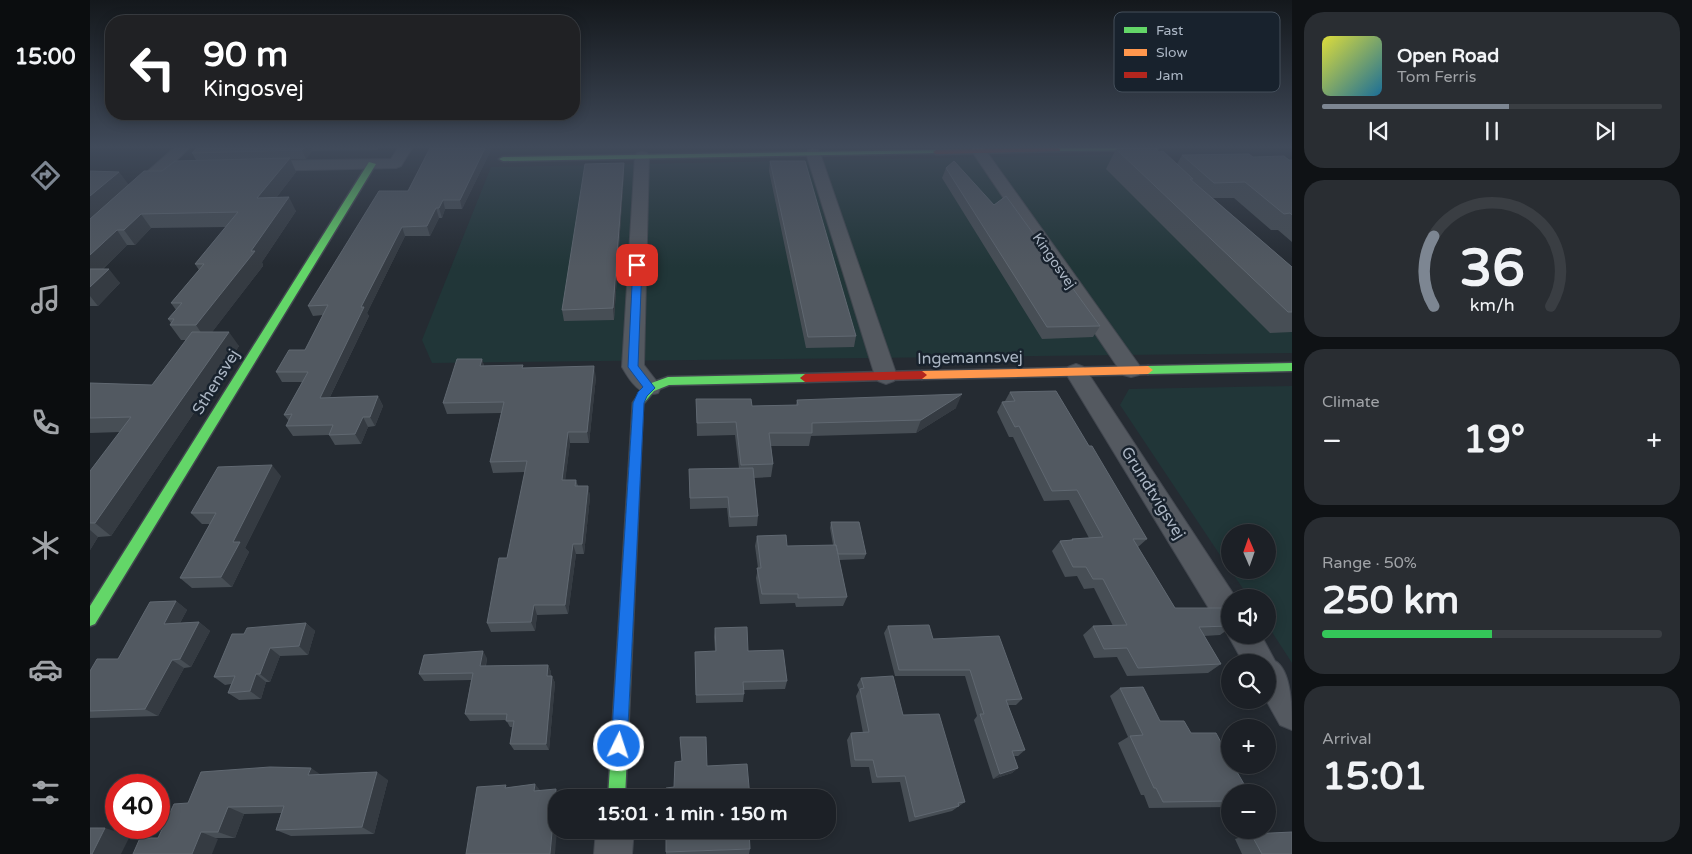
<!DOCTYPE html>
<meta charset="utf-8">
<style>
:root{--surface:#1c2026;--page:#292d32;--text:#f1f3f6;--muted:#a0a3a7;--line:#3a3e43;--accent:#7d8692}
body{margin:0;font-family:"Varela Round",sans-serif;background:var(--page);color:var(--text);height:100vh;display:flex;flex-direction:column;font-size:19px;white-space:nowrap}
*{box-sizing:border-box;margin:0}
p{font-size:16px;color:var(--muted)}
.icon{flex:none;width:28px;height:28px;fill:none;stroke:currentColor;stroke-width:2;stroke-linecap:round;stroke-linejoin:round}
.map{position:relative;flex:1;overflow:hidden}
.panel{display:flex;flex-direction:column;gap:12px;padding:12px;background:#0f1215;width:400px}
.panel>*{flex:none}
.top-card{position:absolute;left:15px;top:15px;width:475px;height:105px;border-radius:20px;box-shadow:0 2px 12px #0003,0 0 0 1px var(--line);background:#202124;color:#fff;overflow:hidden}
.needle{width:32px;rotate:358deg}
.tools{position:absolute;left:1131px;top:524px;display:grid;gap:10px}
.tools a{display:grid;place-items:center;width:55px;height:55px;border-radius:50%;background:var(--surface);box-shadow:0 2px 12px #0003,0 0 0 1px var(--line);font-size:25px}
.speed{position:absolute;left:15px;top:774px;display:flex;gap:10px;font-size:25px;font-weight:700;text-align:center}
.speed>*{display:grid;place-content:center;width:65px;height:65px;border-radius:50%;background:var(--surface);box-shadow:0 2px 12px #0003,0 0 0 1px var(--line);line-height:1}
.speed .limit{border:8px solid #d22;background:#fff;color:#111}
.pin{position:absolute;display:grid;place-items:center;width:42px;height:42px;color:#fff;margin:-21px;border-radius:10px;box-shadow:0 2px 8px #0006}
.me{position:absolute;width:55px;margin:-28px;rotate:4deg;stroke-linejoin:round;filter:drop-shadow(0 0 4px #0008)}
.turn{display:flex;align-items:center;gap:18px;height:105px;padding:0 15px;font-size:22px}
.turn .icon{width:65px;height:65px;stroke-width:2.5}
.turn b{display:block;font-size:35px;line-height:42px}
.big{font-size:38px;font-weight:700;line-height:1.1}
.panel .widget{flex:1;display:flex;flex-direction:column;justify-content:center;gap:8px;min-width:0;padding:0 18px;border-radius:20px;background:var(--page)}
.panel .dial{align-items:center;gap:0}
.dial svg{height:130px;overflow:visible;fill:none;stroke:var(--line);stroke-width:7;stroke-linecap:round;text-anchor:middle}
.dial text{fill:var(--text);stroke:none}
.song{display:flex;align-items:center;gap:15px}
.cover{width:60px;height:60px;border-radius:8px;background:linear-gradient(135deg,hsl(60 70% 55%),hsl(200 70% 35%))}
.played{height:5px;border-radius:2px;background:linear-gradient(90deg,var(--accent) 55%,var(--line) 55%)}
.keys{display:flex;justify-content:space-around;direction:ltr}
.heat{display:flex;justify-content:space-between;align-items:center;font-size:28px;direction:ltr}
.charge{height:8px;border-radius:4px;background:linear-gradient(90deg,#34c759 50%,var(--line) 0)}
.trip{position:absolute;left:458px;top:789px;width:288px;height:50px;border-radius:20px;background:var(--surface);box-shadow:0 2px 12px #0003,0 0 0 1px var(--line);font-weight:700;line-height:50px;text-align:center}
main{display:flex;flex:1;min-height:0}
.tabs{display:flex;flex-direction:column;width:90px;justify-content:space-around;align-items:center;background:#0b0d0f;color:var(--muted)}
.tabs .icon{width:35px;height:35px}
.tabs .selected{color:var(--accent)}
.tabs b{font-size:22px;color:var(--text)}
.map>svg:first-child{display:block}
.green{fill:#213638}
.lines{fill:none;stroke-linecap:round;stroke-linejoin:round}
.street-casing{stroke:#42474f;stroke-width:2}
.fast-casing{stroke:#42474f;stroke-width:3}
.slow-casing{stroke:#42474f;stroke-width:3}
.jam-casing{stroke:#42474f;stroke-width:3}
.street{fill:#545960;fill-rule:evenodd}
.fast{fill:#63d668;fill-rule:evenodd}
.slow{fill:#ff974d;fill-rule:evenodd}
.jam{fill:#b3261e;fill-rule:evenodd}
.wall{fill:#474e55}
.shaded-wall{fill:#353b42}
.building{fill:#525961;stroke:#606871}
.route{fill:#1a73e8;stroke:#114b97}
.labels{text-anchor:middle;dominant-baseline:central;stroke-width:5;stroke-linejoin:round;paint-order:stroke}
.far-street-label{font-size:14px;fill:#acb7c5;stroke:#18222d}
.street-label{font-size:16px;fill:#acb7c5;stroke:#18222d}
.key{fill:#18222d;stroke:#444f5b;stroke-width:1}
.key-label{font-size:14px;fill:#acb7c5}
</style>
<main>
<nav class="tabs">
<b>15:00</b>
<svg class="icon selected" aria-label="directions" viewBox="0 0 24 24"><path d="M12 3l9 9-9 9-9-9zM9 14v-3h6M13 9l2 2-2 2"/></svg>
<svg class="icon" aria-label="music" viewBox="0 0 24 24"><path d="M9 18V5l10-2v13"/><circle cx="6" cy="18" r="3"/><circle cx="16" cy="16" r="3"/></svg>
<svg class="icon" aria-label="phone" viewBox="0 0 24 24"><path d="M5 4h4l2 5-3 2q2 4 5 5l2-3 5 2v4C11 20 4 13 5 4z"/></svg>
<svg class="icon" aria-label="climate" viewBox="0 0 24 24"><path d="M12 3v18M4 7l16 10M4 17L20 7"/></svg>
<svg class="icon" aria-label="car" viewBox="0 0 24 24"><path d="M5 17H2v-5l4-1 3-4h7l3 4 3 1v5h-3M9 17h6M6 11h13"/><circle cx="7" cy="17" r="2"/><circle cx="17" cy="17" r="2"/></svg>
<svg class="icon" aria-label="filters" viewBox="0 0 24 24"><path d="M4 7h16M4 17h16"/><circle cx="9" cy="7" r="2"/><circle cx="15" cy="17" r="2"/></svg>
</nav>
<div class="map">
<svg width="1202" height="854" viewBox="0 0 1202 854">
<rect width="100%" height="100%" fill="#252b32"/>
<path class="green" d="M411,148H565L410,151Z
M1049,154L1202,297V353L342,363L332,340L401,167Z
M1202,386V663L1178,626V598L1159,597L1140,570H1178V532H1140V570L1030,405L1039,389Z"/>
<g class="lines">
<g class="street-casing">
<path id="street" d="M84,148H99L83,164L112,165L115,168L112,171L73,173L64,178L59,176L56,173L59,170Z
M308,148H322L311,166L306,168L170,171L165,169L162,166L165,163L170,161L301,159Z
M882,148H894L1049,365L1052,370L1049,375L1041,377L1033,375L881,150Z
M723,149L728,150L730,153L807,376L804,381L796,384L788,381L785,376L716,153L718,150Z
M552,152L557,153L559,156L554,365L571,387L568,393C551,398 540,381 532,367L545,156L547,153Z
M986,364L994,367L1146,598H1140V629L1129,625L975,372L978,367Z
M1140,630V635H1171L1185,661C1202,670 1202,711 1202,730L1190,725L1176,700H1178V662H1153L1138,635Z
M506,830H544L542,854H504Z"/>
</g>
<g class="fast-casing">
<path id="fast" d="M968,148H1068L1065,150L966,151V149Z
M846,150L849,152L848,153L413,161L409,159L413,157Z
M279,162L286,164L5,624L0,626V606Z
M1202,363V371L1058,374L1053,370L1058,366Z
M715,374L720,378L715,382L579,385L564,391L553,404L535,798H518L543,403L556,385L578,377Z"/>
</g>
<g class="slow-casing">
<path id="slow" d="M1058,366L1063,370L1058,374L832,379L827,375L832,371Z"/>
</g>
<g class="jam-casing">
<path id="jam" d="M968,148L970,149V151L846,154L843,152L846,150Z
M832,371L837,375L832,379L715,382L710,378L715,374Z"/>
</g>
<use href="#street" class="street"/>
<use href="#fast" class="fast"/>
<use href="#slow" class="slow"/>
<use href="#jam" class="jam"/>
</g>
<path class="wall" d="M107,148H289L287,150L222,151L216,159H200L206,172L186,198L206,211L172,262L173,266L122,332L149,346L21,536L8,537L0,550V471L30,432L0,433V383L62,385L96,340H91L80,325L81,323L78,319L86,310L81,303L109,270L105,264L136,227L61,228L45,245H37L13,269L30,283L8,306H0V171L29,172L38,185L72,171L106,160L102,153Z
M335,148H402L372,209H355L352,218H349L340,236H315L277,313L279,316L240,397L288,396L293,406L285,426L278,427L271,444L245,445L239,435L203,436L196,426L199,421L194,415L212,382H192L186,372L215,350L233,315L223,316L218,306L318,191L340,148Z
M1026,149L1069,152L1087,164L1092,155L1202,160V242L1188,230H1181L1144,198H1123L1202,267V332L1180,333L1016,169Z
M680,161L766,336L764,347L716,348L679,171Z
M534,163V173L524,320L474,321L472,310Z
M856,168L904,205L1010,326L1003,337L952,339L852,178Z
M392,359L394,366L434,368L506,377L499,443H480L475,480H486L488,486H498L500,497L494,554H486L478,614L447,615L445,631L401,632L397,623L417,558L435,472L403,473L400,462L411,413L357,414L353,403Z
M920,392L999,446L1057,539L1048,547L1085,608L1140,626V628L1130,635L1114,636L1131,664L1118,673L1037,676L1027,657L1004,658L993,635L1003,626H1023L1004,588L994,589L987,576L975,577L962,551L970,541L980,540L982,539L999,538L979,500L954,501L923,437H919L907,412L912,402L915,401Z
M606,399L662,406L706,405L707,400L866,408L826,433L721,436L719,446H681L683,464L681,477L664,478L668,516L667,526L639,527L637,508L600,509L599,469L649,468L645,435L607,436Z
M191,476L155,548L159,552L142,587L102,588L90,578L120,524H112L101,513Z
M741,522L776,554L774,559L749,560L757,597L753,606L706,607L705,603L670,604L666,578L668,568L665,546L667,536L697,546L743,545L740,528Z
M86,601L97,610L90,623L109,622L120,631L101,667L94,668L68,716L0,718V671L28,659Z
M216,623L225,631L218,655L190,656L180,682H176L171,699L149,700L138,693L141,684L135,685L124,677L154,634Z
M798,626L843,639L932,699L926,705H918L935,750L928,756H924L928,768L922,773L903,779L884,720L887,716L875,676H805L794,633Z
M625,628L658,651L697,681L695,689L654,690V694L653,702L606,703L605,660L625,651L624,637Z
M397,658L396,666L458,665L461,672V676H462L465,683L459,750H424L420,744L422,727H420L416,720L380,721L375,714L381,680L334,681L329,674Z
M771,678L813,715L875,802L862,811L819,822L810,782L782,783L779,767H761L757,740L761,733H773L766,696L769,690L767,685Z
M1030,688L1070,721L1101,733L1154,784L1140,792V807L1059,808L1054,795H1051L1028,743L1038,737L1020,696Z
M231,774L298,780L284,834L201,836L186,830L191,813L154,814L145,838H68L98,803Z
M1161,834L1202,854H1152L1145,839Z
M660,849L659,854H576V852Z"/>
<path class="shaded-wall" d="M214,148H221L222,151L216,159L212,150Z
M395,148H402L372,209L370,200Z
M200,158L206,172L175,212L167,198Z
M534,163V173L524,320L523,308Z
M29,172L39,185L0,220V196Z
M199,197L206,211L172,262L173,266L116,340L106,325L161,251Z
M353,200L355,209L352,218L349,208Z
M346,208L349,218L340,236L337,226Z
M51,214L61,228L45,245L34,230Z
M312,227L315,236L277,313L279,316L235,407L230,398L271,307Z
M27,230L37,245L0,281V255Z
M19,269L30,283L8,306L0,296V287Z
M139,332L149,346L21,536L5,523Z
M392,359L395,370L390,366Z
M504,366L506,377L499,443L497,432Z
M872,394L866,408L826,433L831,420Z
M288,396L293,406L285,426L280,417Z
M273,417L278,427L271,444L265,434Z
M478,432L480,443L474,491L472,480Z
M182,465L191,476L155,548L159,552L142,587L131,577L143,542Z
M498,486L500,497L494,554L492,544Z
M0,530L8,537L0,550Z
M483,544L486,554L478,614L475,605Z
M86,601L97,610L85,632L74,624Z
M444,605L447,615L445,631L441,622Z
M109,622L120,631L101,667L90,659Z
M216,623L225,631L218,655L209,646Z
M180,648L190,656L180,682L170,674Z
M393,651L397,658L394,673L390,666Z
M82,660L94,668L68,716L55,709Z
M458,665L461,672L460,683L457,676Z
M166,674L176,682L171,699L160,691Z
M462,676L465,683L459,750L456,744Z
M221,768L233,776L218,775Z
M928,768L922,773L903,779L910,774Z
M287,772L298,780L284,834L272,827Z
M445,784L450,790L449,797L444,791Z
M466,789L469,796V798H466L467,830L465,854H460Z
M138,807L154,814L145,838L128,832Z
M15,828L40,836L31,854H2Z
M111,832L128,839L122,854H102Z"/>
<path class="building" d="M107,148H214L212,150L102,153Z
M340,148H395L370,200H353L349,208H346L337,226L312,227L271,307H274L230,398L288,396L280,417H273L265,434L239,435L243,425L196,426L202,414L194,415L218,372H186L199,350H215L238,305L218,306L289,191H318Z
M1065,148L1069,152L1073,151L1103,179H1100L1202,267V312H1198L1026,149Z
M1159,154L1163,157L1194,156L1199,160H1202V215L1200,213L1194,214L1155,182L1124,183L1092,155Z
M200,158L167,198L199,197L161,251H165L106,325H80L84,319H78L92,303H81L114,264H105L148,212L51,214L34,230H27L0,255V219L54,171H72L85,161Z
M680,161H715L766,336L718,337Z
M864,161L904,205L916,196L1010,326L957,327L856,168Z
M534,163L523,308L472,310L495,164Z
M0,171L29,172L0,196Z
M0,269H19L0,287Z
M102,332H139L5,523H0V471L41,417L0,418V383L62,385Z
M367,359H392L390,366L433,365L432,368L504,366L497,432H478L472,480H486L485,486H498L492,544H483L475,605H444L441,622L397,623L409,558H417L437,461L400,462L414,402L353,403Z
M966,391L999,446H1002L1057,539H1043L1085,608H1134L1140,615V626L1109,627L1131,664L1048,668L1037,648L1014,649L1003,626L1037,625L1013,579H1003L996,567H983L970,541L983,540L982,539L1013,537L987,490L962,491L929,426L925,427L912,402L925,401L920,392Z
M872,394L831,420L722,423V433H679L683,464L651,465L646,422L607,423L606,399H661L662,406L708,405L707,400Z
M182,465L143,542H150L131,577L90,578L126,513H101L128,467Z
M663,468L668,516L640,517L638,497L600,498L599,469Z
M741,522H769L776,554H748L746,545H745Z
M696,535L697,546L746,545L757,597L708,598V594H672L667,568H671L667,536Z
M86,601L74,624L109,622L90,659L82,660L55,709L0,711V671L7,659H28L60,602Z
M216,623L209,646L180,648L170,674H166L160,691L138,693L145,676L124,677L142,634H154L157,628Z
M839,625L843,639L909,636L932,699L916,700L935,750L922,751L928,768L910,774L890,714H894L880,670H809L798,626Z
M657,627L658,651L693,650L697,681L653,682L654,694L606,695L605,652L626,651L625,628Z
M393,651L390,666L458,665L457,676H462L456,744H420L424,721H416L417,714H375L383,673L329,674L334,655Z
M803,676L813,715L849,714L875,802L868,803L869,806L825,817L815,776L787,777L783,760H765L761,733L779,732L770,689L774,688L771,678Z
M1053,687L1070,721H1094L1101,733H1126L1140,759V765H1143L1154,784H1151L1155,792H1140V801L1073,802L1066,788H1064L1040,736L1053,735L1030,688Z
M590,737H616L617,766L657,764L660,798H576V788L584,787L585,762L592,761Z
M180,767L221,768L218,775L287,772L272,827L186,830L194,806L138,807L128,832H111L102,854H43L50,838H68L84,804L98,803L111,772Z
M445,784L444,791L466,789L460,854H376L387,787L416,785L415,788Z
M0,828H15L2,854H0Z
M576,830H659L660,849L576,852Z
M1202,832V854H1172L1161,834Z"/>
<linearGradient id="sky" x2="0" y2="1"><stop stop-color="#14181c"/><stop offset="0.55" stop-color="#404a5a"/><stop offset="1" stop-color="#404a5a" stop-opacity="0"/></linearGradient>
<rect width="1202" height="267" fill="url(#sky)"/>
<path class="route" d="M547,262L552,265L548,366L565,388L557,396L554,403L537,746L535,752L529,755L523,752L521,746L543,403L548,392L553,387L538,367L543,265Z"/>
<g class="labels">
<g class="far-street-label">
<text transform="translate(964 261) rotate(55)">Kingosvej</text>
</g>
<g class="street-label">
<text transform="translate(880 358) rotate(-1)">Ingemannsvej</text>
<text transform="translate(126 382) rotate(-58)">Sthensvej</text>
<text transform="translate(1063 493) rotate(58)">Grundtvigsvej</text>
</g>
</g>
<rect x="1024" y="12" width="166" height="80" rx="8" class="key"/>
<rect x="1034" y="27" width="23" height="6" fill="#63d668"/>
<rect x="1034" y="49" width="23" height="7" fill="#ff974d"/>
<rect x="1034" y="72" width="23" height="6" fill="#b3261e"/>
<g class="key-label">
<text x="1066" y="35">Fast</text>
<text x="1066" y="57">Slow</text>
<text x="1066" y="80">Jam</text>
</g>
</svg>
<div class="tools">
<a><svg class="needle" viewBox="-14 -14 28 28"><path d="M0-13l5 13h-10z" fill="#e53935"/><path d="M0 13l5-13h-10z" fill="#a0a3a7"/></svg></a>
<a><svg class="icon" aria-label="sound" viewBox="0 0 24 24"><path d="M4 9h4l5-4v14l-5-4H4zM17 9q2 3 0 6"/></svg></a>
<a><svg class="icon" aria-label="search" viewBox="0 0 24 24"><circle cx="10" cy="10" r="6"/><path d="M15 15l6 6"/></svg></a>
<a>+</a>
<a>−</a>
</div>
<div class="speed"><div class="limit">40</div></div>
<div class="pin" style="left:547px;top:265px;background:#d93025"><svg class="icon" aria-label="arrive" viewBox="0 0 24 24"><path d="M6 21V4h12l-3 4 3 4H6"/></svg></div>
<svg class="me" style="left:529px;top:746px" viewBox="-20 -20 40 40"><circle r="17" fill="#1a73e8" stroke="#fff" stroke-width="3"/><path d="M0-11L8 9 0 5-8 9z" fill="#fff"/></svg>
<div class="trip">15:01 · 1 min · 150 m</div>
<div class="top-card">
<div class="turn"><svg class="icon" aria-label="left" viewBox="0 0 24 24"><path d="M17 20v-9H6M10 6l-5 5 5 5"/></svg><div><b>90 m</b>Kingosvej</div></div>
</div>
</div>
<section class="panel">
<div class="widget">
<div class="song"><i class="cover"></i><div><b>Open Road</b><p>Tom Ferris</p></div></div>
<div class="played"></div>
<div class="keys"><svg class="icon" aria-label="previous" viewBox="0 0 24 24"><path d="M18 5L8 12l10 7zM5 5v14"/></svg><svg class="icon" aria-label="pause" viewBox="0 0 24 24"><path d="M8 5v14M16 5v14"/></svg><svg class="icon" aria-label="next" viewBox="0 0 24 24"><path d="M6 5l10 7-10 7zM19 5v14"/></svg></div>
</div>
<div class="widget dial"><svg viewBox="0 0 100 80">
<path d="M14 69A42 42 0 1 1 86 69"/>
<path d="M14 69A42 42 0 0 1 14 26" stroke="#7d8692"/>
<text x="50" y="56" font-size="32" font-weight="700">36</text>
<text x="50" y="72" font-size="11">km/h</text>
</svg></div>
<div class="widget"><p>Climate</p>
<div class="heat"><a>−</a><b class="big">19°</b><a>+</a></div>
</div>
<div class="widget"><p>Range · 50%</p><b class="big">250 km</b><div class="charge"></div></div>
<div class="widget"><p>Arrival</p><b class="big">15:01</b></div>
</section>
</main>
